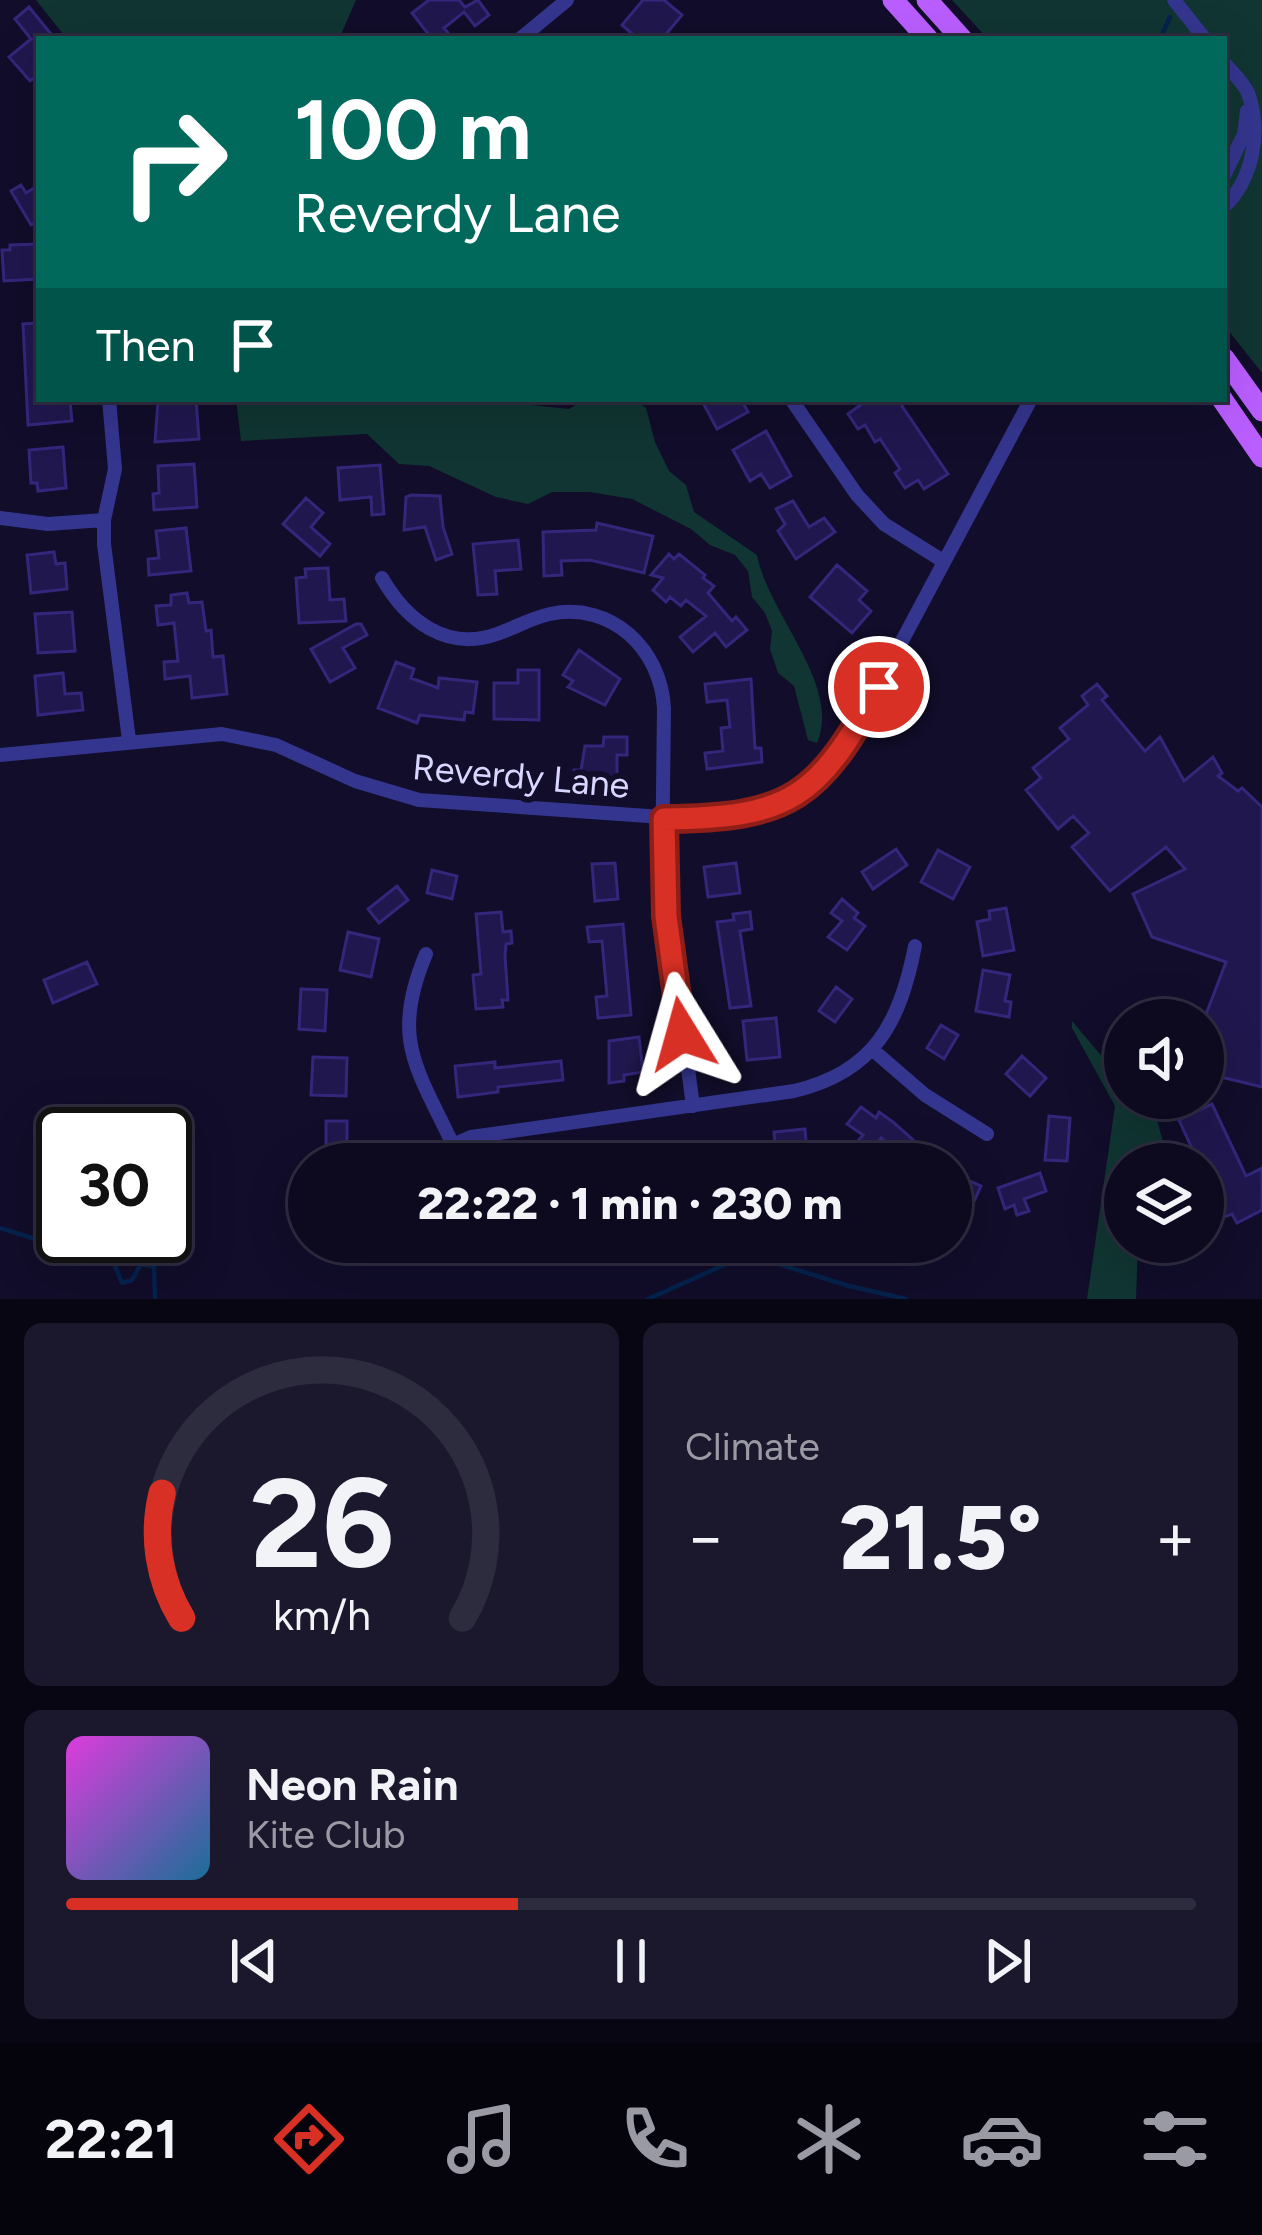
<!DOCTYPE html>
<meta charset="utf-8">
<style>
:root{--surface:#0d0a20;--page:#1b182d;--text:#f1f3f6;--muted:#9a9aa5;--line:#2d2b3e;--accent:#d93025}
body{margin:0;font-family:Figtree,sans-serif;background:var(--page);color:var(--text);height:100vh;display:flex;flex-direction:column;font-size:45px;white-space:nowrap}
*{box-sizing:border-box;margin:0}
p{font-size:39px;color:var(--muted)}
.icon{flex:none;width:66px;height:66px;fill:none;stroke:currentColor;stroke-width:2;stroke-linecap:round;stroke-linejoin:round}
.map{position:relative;height:1299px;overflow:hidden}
.details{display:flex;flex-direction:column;gap:24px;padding:24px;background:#070612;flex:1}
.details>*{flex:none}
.top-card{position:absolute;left:36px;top:36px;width:1191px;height:366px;border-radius:0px;box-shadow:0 12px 48px #0002,0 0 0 3px var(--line);background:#00695c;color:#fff;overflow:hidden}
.tools{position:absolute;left:1104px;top:999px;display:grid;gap:24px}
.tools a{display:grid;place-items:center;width:120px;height:120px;border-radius:50%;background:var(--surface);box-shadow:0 12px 48px #0002,0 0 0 3px var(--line);font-size:60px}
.speed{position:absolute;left:36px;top:1107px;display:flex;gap:24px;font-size:60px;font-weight:700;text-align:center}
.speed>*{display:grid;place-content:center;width:156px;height:156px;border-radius:50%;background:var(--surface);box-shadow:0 12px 48px #0002,0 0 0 3px var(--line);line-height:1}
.speed .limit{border:6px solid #111;border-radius:18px;background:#fff;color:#111}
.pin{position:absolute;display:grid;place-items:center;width:102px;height:102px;color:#fff;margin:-51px;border:6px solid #fff;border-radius:50%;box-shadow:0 3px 12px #0007}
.me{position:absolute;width:132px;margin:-66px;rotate:352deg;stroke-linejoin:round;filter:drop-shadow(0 0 9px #0008)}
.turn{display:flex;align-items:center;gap:42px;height:252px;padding:0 60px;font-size:54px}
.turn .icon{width:156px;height:156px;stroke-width:2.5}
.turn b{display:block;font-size:84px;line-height:102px}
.then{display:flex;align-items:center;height:114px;padding:0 60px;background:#0003;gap:24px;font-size:45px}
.big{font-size:90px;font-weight:800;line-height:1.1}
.details .card{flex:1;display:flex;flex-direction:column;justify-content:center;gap:18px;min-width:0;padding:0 42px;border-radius:18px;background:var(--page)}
.details .dial{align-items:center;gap:0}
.dial svg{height:312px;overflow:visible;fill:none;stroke:var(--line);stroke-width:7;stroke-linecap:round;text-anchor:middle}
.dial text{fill:var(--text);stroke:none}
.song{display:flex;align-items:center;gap:36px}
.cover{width:144px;height:144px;border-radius:18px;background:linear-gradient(135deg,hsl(300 70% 55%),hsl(200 70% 35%))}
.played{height:12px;border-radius:6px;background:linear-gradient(90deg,var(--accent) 40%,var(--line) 40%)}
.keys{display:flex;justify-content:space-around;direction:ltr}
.heat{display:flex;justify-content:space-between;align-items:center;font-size:66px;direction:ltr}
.details .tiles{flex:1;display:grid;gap:24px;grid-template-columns:1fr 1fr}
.card:last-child{grid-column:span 2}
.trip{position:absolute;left:288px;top:1143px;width:684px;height:120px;border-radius:60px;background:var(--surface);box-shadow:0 12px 48px #0002,0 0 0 3px var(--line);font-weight:800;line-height:120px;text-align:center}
.menu{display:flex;height:192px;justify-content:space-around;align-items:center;background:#05040d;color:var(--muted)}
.menu .icon{width:84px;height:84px}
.menu .current{color:var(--accent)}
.menu b{font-size:54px;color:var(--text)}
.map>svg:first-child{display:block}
.green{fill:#103532}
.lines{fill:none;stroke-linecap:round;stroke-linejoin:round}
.stream{stroke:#05224c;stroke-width:4.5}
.building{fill:#20174e;stroke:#33277c;stroke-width:3}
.minor{stroke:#34358e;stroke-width:14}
.primary{stroke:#ba5eff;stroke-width:21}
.route-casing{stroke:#8d1f18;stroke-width:30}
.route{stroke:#d93025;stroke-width:21}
.labels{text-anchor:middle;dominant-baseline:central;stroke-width:12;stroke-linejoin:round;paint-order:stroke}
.street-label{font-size:36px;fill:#d9d7ff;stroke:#110d2a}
</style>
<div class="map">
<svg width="1262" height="1299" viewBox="0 0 1262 1299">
<rect width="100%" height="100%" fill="#110d2a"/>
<path class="green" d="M36,0H356L339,39H67Z
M952,0H1262V373L1224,325V39H988Z
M236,399H475L569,409L585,399H634L646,408L655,442L669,471L686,485L694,512L757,555C768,614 842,685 817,743L808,740L794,686L778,673L770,649L772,631L765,613L752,597L748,571L735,555L710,545L691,529L632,499L590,492H552L528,504L496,497L429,466L399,464L367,434L241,441Z
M1072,1021L1104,1059L1125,1070V1098H1151L1169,1164H1125V1242H1138L1136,1299H1087L1115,1106L1072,1028Z"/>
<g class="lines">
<path class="stream" d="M1160,39L1170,17
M0,1228L38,1240L53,1257L78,1258L97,1247L110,1254L122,1283L132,1280L141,1264L154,1267L155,1299
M648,1299L733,1261L756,1257L849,1286L906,1299"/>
</g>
<path class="building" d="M429,0H459L465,7L478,0L489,15L475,26L464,12L444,28L453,39H432L412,13Z
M643,0H664L682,15L662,39H638L622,25Z
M29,7L55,39H39V74L30,81L9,57L31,39L15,19Z
M21,185L26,193L39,185V220L31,225L11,191Z
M39,244V279L4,281L2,250H10V245Z
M39,323V399L70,401L72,421L28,425L23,324Z
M196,399L199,439L155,442L158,401Z
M701,399H741L748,412L717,429Z
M859,399H905L902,406L948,474L924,489L918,480L905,488L895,473L900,469L880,439L875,442L865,425L858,429L848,414L862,404Z
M766,431L791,476L770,488L761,474L750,481L733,450Z
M63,447L66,488L38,491L37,483H31L29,450Z
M194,464L197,507L154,510L153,494L159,493L158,466Z
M380,465L384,514L372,515L371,497L340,500L338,468Z
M411,495L440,496L443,527L452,554L436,560L425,527L404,530L406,497Z
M306,498L323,513L311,527L330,544L320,556L283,524Z
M793,501L809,527L824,518L835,532L796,559L778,531L785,524L776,509Z
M597,523L653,536L644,573L590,560L561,561L562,575L544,576L543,532L596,530Z
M186,528L191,571L149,575L148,559L159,558L156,531Z
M518,540L521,569L495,571L497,594L478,595L473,544Z
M54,552L56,564L65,563L67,589L31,593L27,555Z
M669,554L674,559L679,554L705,575L703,578L714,586L708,593L732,621L736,617L747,630L726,647L715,633L693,652L680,637L706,616L686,600L681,606L670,597L666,602L653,590L663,578L651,575Z
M837,565L867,591L859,600L871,611L852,633L810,597Z
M328,568L330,600L344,599L346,621L299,623L296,578L306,577L305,569Z
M187,593L189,603L202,602L206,631L211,630L213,657L223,656L227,694L192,698L190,676L165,679L164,662L178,661L174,623L158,625L156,606L171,605V595Z
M72,612L75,651L38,653L35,614Z
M356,624H361L367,635L343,648L355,668L330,682L311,649Z
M579,650L620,679L605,705L568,687L573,681L563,675Z
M396,662L414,669L411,678L438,688L439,678L477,682L473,713L465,712L464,720L420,715L417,723L378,708Z
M518,670H539V720L494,719V683H518Z
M63,673L65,694L81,693L83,710L38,715L35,676Z
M751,679L755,748H761L762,762L707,769L705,753L723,751L721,728L730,727L727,700L707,702L705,684Z
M1097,684L1107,696L1102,700L1145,751L1160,737L1184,781L1213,757L1222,773L1218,776L1238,791L1242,788L1262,807V1087L1221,1077L1203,1040V1022L1226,962L1152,937L1133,894L1185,869L1166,847L1110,891L1072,847L1089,833L1073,816L1058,829L1026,790L1041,778L1033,768L1069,739L1060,728L1088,705L1082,696Z
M604,737H627V755H617V777L607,776L606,783L573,782L574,770H581L585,746H603Z
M896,849L907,865L873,889L862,872Z
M938,850L970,867L953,899L921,882Z
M615,863L618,899L595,901L592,864Z
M736,863L740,893L708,897L704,867Z
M432,870L457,876L452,899L427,893Z
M397,886L408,900L379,923L368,909Z
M842,899L858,913L854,918L865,926L847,950L828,937L842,921L831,913Z
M1006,908L1014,950L983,956L977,922L990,919L989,911Z
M501,912L503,932L511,931L512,943L506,944L505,955L508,1000H502L503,1007L476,1009L473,975L481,974L476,914Z
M750,912L752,929L740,931L751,1006L730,1008L717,922L734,920L733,914Z
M623,924L631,1015L598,1018L596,997L607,996L602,941L589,942L587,927Z
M348,932L379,939L371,977L340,970Z
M87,962L97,984L53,1003L44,980Z
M983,970L1010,975L1005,1001L1011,1002L1009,1017L976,1011Z
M836,987L852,999L835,1022L819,1011Z
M301,989L327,990L325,1031L299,1029Z
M776,1018L780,1057L747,1060L743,1021Z
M941,1025L958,1035L944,1059L927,1048Z
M639,1037L643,1072L624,1075V1081L609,1083V1041Z
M1022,1056L1046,1078L1030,1096L1006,1074Z
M313,1057L347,1058L346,1096L311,1095Z
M561,1061L563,1080L498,1087V1092L458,1097L455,1066L495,1062V1068Z
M1212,1104L1246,1176L1262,1168V1210L1237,1223L1232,1214L1224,1217L1216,1202L1224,1197L1215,1175L1207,1179L1203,1164H1199L1179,1120Z
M861,1107L876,1118L879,1112L893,1122L940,1164H911L881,1138L872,1150L858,1141L863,1135L847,1124Z
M1049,1116L1070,1118L1067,1161L1045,1160Z
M326,1121H347V1164H326Z
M805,1129L807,1152L776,1155L774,1132Z
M742,1143L743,1164H636L635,1158Z
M1040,1173L1046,1191L1024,1199L1029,1211L1017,1215L1014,1205L1005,1209L998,1188Z
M954,1174L981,1186L970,1210L951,1201Z
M376,1242H416L413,1260L374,1254Z"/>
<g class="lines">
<path class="minor" d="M1174,0L1205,39
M520,39L567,0
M1224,63C1232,72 1243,82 1248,93C1262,131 1253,179 1224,207
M1224,176L1244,134L1247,111
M109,399L115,469L104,520V544L129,740
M791,399L857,495L884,524L943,561
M0,518L48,524L104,520
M382,578C406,620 446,652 497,634C515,628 531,618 550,614C611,601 661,649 664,708L662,874L693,1106
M0,755L222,734L276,745L355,781L419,800L691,819L745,814L795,797L816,782L847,744L1031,399
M426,954C390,1039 417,1068 453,1145
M873,1050L925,1095L987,1134
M426,1164L453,1145L471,1137L794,1091C875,1072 900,1022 915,946"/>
<path class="primary" d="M893,0L928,39
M927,0L962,39
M1224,358L1262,411
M1222,399L1262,457"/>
</g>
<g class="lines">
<g class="route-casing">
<path id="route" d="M682,1034L666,916L664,819C792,818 818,797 879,687"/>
</g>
<use href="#route" class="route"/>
</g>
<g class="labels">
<g class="street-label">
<text transform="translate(521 776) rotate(5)">Reverdy Lane</text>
</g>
</g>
</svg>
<div class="tools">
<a><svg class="icon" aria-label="sound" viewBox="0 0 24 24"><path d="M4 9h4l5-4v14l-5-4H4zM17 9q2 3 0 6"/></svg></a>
<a><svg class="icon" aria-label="layers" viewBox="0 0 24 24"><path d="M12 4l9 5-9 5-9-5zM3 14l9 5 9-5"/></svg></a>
</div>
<div class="speed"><div class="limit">30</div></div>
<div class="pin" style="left:879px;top:687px;background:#d93025"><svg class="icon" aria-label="arrive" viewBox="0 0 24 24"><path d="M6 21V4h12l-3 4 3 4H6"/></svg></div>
<svg class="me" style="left:682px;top:1034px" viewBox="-20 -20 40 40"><path d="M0-17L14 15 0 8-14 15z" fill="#d93025" stroke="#fff" stroke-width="4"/></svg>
<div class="trip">22:22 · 1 min · 230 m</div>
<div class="top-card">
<div class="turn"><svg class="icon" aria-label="right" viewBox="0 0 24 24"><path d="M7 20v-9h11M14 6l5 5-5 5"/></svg><div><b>100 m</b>Reverdy Lane</div></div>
<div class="then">Then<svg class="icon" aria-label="arrive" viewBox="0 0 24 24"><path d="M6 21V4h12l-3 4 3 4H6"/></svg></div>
</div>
</div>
<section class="details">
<div class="tiles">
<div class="card dial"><svg viewBox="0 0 100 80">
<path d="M14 69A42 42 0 1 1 86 69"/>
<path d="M14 69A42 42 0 0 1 9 37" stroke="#d93025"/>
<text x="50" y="56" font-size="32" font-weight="700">26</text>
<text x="50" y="72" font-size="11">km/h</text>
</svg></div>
<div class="card"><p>Climate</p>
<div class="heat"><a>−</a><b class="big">21.5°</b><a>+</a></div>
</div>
<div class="card">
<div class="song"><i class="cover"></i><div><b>Neon Rain</b><p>Kite Club</p></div></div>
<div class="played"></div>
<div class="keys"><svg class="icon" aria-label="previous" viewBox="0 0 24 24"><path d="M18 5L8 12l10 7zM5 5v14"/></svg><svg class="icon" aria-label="pause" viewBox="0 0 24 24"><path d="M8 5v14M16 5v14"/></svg><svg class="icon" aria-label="next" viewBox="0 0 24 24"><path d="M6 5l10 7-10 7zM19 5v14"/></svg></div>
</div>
</div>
</section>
<nav class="menu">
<b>22:21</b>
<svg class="icon current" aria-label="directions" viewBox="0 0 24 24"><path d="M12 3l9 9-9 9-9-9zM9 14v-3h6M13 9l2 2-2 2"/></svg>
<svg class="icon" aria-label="music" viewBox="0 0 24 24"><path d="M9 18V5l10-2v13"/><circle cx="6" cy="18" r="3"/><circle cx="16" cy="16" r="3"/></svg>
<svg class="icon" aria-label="phone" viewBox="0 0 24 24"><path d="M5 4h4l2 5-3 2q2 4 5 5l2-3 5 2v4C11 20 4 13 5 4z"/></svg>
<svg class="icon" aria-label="climate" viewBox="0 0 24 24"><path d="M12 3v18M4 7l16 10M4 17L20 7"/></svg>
<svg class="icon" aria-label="car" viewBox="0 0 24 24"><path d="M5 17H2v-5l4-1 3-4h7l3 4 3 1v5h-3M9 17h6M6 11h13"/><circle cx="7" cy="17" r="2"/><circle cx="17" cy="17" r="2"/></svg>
<svg class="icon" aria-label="filters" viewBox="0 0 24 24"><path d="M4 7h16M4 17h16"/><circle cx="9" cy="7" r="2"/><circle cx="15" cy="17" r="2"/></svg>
</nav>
